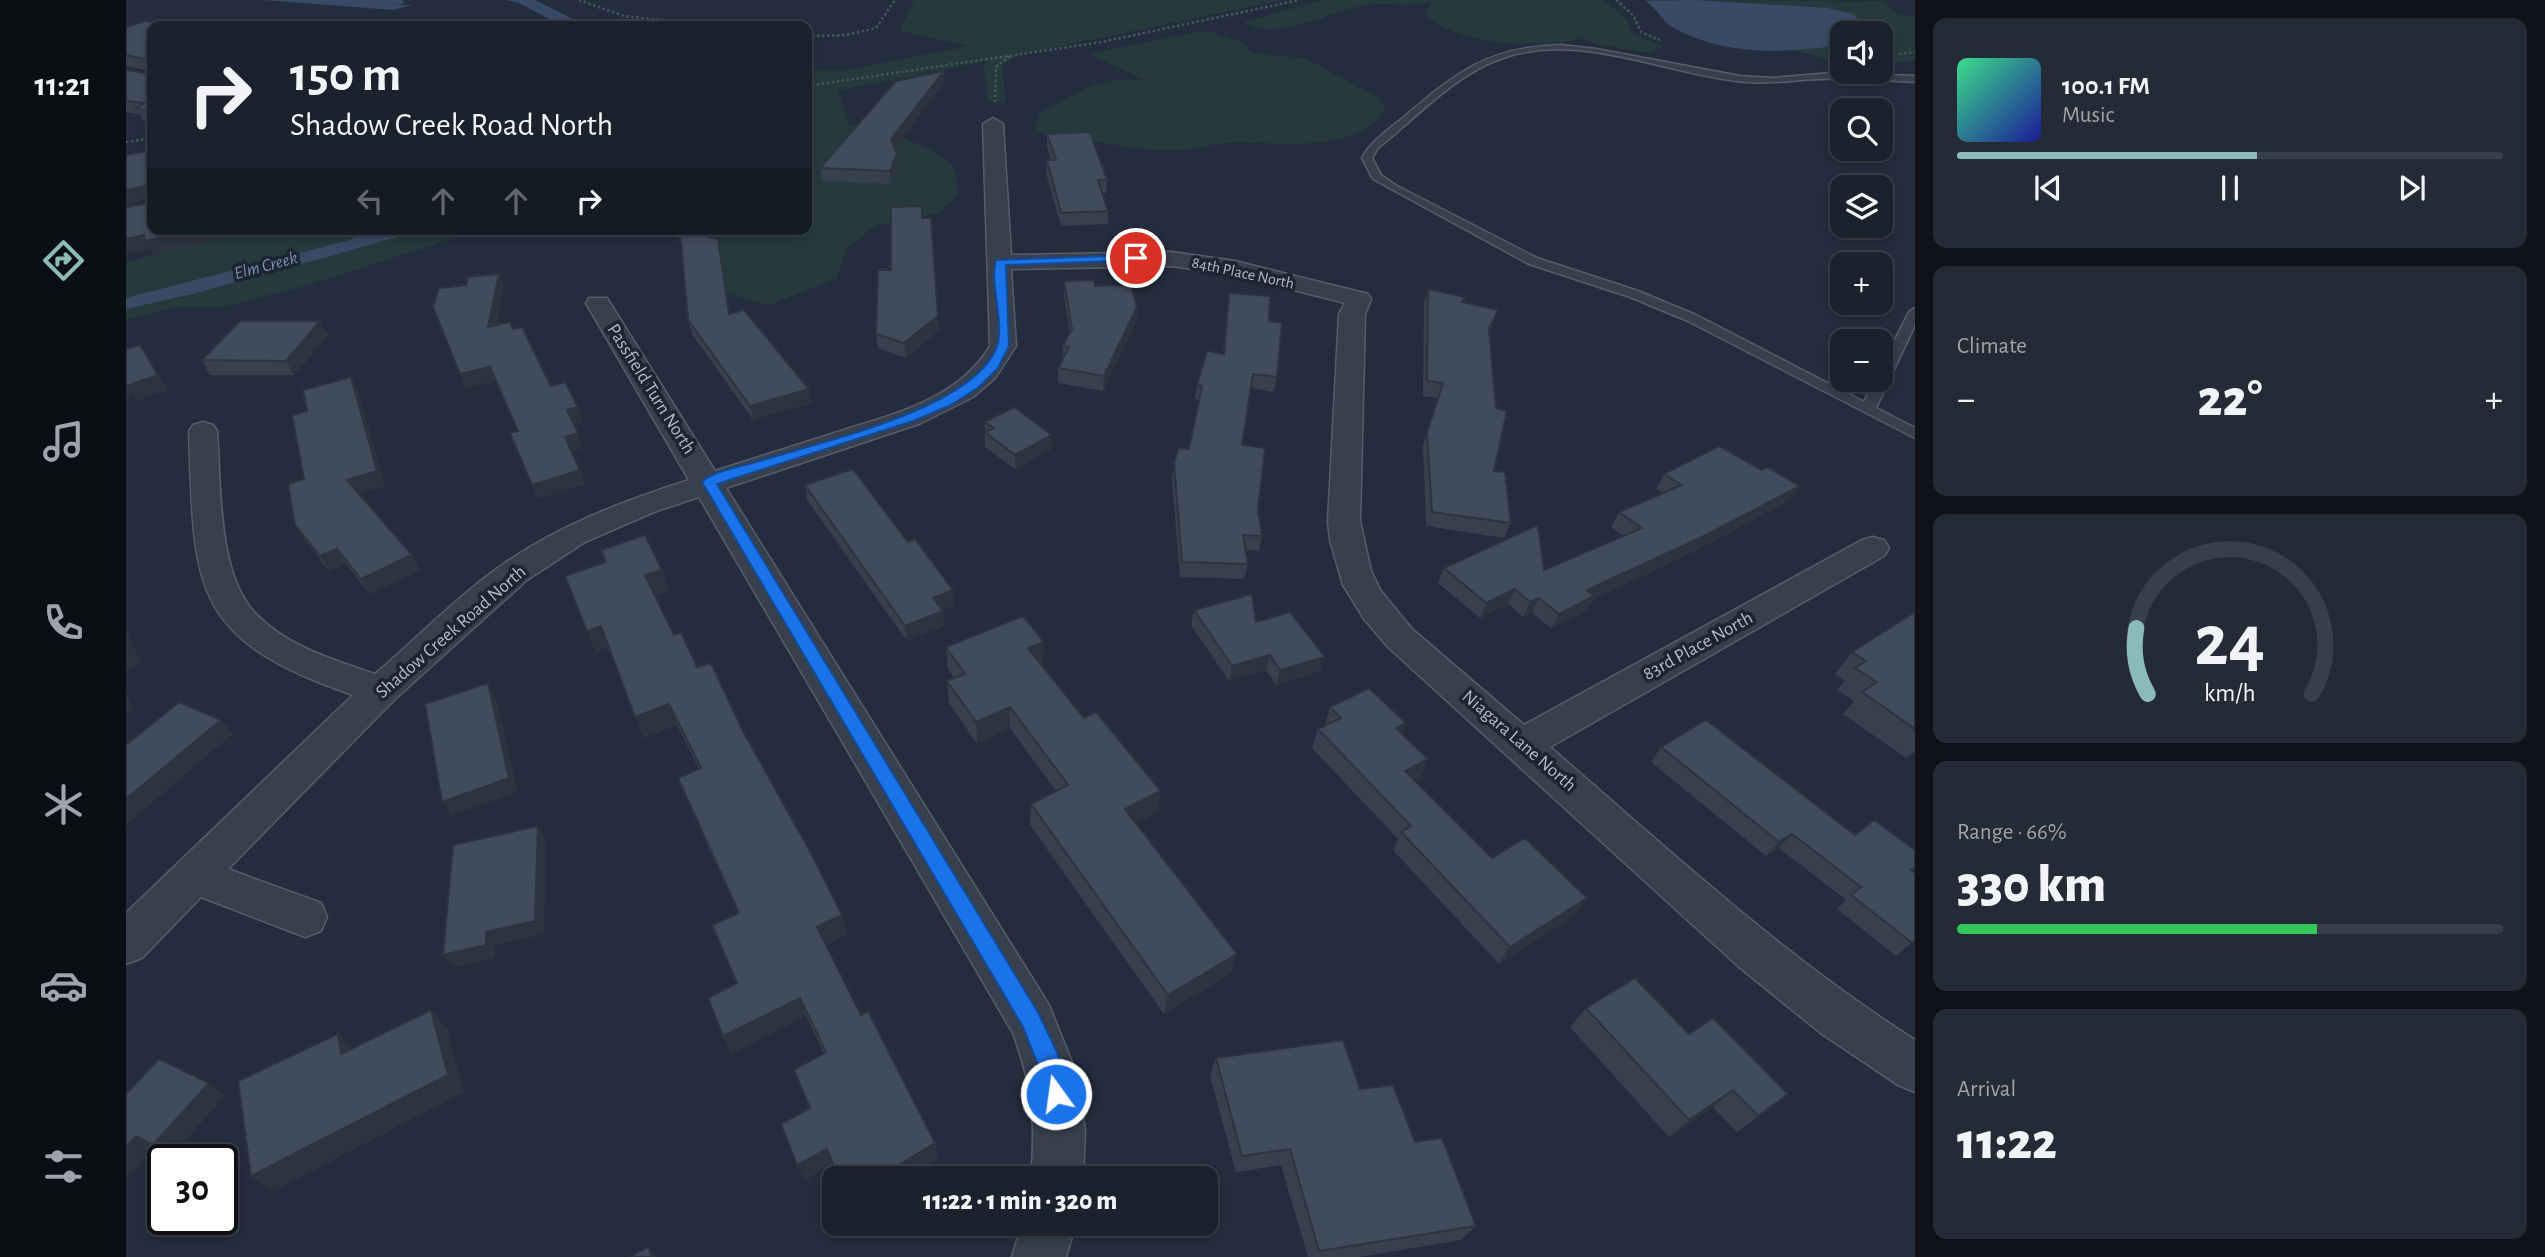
<!DOCTYPE html>
<meta charset="utf-8">
<style>
:root{--surface:#1b222e;--page:#242a36;--text:#f1f3f6;--muted:#a0a4aa;--line:#393f4a;--accent:#8bbbb9}
body{margin:0;font-family:"Alegreya Sans",sans-serif;background:var(--page);color:var(--text);height:100vh;display:flex;flex-direction:column;font-size:26px;white-space:nowrap}
*{box-sizing:border-box;margin:0}
p{font-size:23px;color:var(--muted)}
.icon{flex:none;width:38px;height:38px;fill:none;stroke:currentColor;stroke-width:2;stroke-linecap:round;stroke-linejoin:round}
.map{position:relative;flex:1;overflow:hidden}
.sheet{display:flex;flex-direction:column;gap:18px;padding:18px;background:#0f1319;width:630px}
.sheet>*{flex:none}
.banner{position:absolute;left:21px;top:21px;width:665px;height:214px;border-radius:14px;box-shadow:0 4px 10px #0003,0 0 0 2px var(--line);background:#1b222e;color:var(--text);overflow:hidden}
.controls{position:absolute;left:1704px;top:21px;display:grid;gap:14px}
.controls a{display:grid;place-items:center;width:63px;height:63px;border-radius:14px;background:var(--surface);box-shadow:0 4px 10px #0003,0 0 0 2px var(--line);font-size:35px}
.speed{position:absolute;left:21px;top:1144px;display:flex;gap:14px;font-size:35px;font-weight:700;text-align:center}
.speed>*{display:grid;place-content:center;width:91px;height:91px;border-radius:50%;background:var(--surface);box-shadow:0 4px 10px #0003,0 0 0 2px var(--line);line-height:1}
.speed .limit{border:4px solid #111;border-radius:10px;background:#fff;color:#111}
.pin{position:absolute;display:grid;place-items:center;width:60px;height:60px;color:#fff;margin:-30px;border:4px solid #fff;border-radius:50%;box-shadow:0 2px 7px #0007}
.me{position:absolute;width:77px;margin:-38px;rotate:346deg;stroke-linejoin:round;filter:drop-shadow(0 0 5px #0008)}
.turn{display:flex;align-items:center;gap:24px;height:147px;padding:0 28px;font-size:32px}
.turn .icon{width:91px;height:91px;stroke-width:2.5}
.turn b{display:block;font-size:49px;line-height:60px}
.lanes{display:flex;align-items:center;height:66px;padding:0 28px;background:#0003;justify-content:center;gap:35px;direction:ltr}
.lanes .off{opacity:.35}
.big{font-size:52px;font-weight:800;line-height:1.1}
.sheet .card{flex:1;display:flex;flex-direction:column;justify-content:center;gap:10px;min-width:0;padding:0 24px;border-radius:14px;background:var(--page)}
.sheet .dial{align-items:center;gap:0}
.dial svg{height:182px;overflow:visible;fill:none;stroke:var(--line);stroke-width:7;stroke-linecap:round;text-anchor:middle}
.dial text{fill:var(--text);stroke:none}
.song{display:flex;align-items:center;gap:21px}
.cover{width:84px;height:84px;border-radius:10px;background:linear-gradient(135deg,hsl(150 70% 55%),hsl(240 70% 35%))}
.played{height:7px;border-radius:4px;background:linear-gradient(90deg,var(--accent) 55%,var(--line) 55%)}
.keys{display:flex;justify-content:space-around;direction:ltr}
.heat{display:flex;justify-content:space-between;align-items:center;font-size:38px;direction:ltr}
.charge{height:10px;border-radius:5px;background:linear-gradient(90deg,#34c759 66%,var(--line) 0)}
.trip{position:absolute;left:696px;top:1166px;width:396px;height:70px;border-radius:14px;background:var(--surface);box-shadow:0 4px 10px #0003,0 0 0 2px var(--line);font-weight:800;line-height:70px;text-align:center}
main{display:flex;flex:1;min-height:0}
.menu{display:flex;flex-direction:column;width:126px;justify-content:space-around;align-items:center;background:#0b0e12;color:var(--muted)}
.menu .icon{width:49px;height:49px}
.menu .active{color:var(--accent)}
.menu b{font-size:32px;color:var(--text)}
.map>svg:first-child{display:block}
.green{fill:#263a3e}
.water{fill:#394a66}
.lines{fill:none;stroke-linecap:round;stroke-linejoin:round}
.stream{stroke:#394a66;stroke-width:5}
.service-casing{stroke:#565d6b;stroke-width:3}
.minor-casing{stroke:#565d6b;stroke-width:3}
.path{stroke:#44575b;stroke-width:2.5;stroke-dasharray:2.5 2.5;stroke-linecap:butt}
.service{fill:#383f4d;fill-rule:evenodd}
.minor{fill:#383f4d;fill-rule:evenodd}
.wall{fill:#37404f}
.shaded-wall{fill:#2d3440}
.building{fill:#404b5c;stroke:#2d3440;stroke-width:2}
.route{fill:#1a73e8;stroke:#114b97;stroke-width:2}
.labels{text-anchor:middle;dominant-baseline:central;stroke-width:7;stroke-linejoin:round;paint-order:stroke}
.far-street-label{font-size:16px;fill:#b3bac8;stroke:#1d2532}
.far-water-label{font-size:18px;font-style:italic;fill:#7c8fb0;stroke:#1d2532}
.street-label{font-size:19px;fill:#b3bac8;stroke:#1d2532}
</style>
<main>
<nav class="menu">
<b>11:21</b>
<svg class="icon active" aria-label="directions" viewBox="0 0 24 24"><path d="M12 3l9 9-9 9-9-9zM9 14v-3h6M13 9l2 2-2 2"/></svg>
<svg class="icon" aria-label="music" viewBox="0 0 24 24"><path d="M9 18V5l10-2v13"/><circle cx="6" cy="18" r="3"/><circle cx="16" cy="16" r="3"/></svg>
<svg class="icon" aria-label="phone" viewBox="0 0 24 24"><path d="M5 4h4l2 5-3 2q2 4 5 5l2-3 5 2v4C11 20 4 13 5 4z"/></svg>
<svg class="icon" aria-label="climate" viewBox="0 0 24 24"><path d="M12 3v18M4 7l16 10M4 17L20 7"/></svg>
<svg class="icon" aria-label="car" viewBox="0 0 24 24"><path d="M5 17H2v-5l4-1 3-4h7l3 4 3 1v5h-3M9 17h6M6 11h13"/><circle cx="7" cy="17" r="2"/><circle cx="17" cy="17" r="2"/></svg>
<svg class="icon" aria-label="filters" viewBox="0 0 24 24"><path d="M4 7h16M4 17h16"/><circle cx="9" cy="7" r="2"/><circle cx="15" cy="17" r="2"/></svg>
</nav>
<div class="map">
<svg width="1789" height="1257" viewBox="0 0 1789 1257">
<rect width="100%" height="100%" fill="#242d3d"/>
<path class="green" d="M788,0H1158L895,54L876,64L880,103L862,102L858,67L861,61L712,91L723,125C750,131 820,144 830,174C832,180 831,189 831,196L811,214L750,225L721,248L710,279L643,305L598,293L544,229H681V69L716,71L844,46L774,31Z
M1197,0H1478L1500,19L1506,33L1537,46L1521,53L1468,44L1459,38C1419,48 1329,48 1299,13L1306,2C1286,6 1271,4 1251,4C1213,5 1153,45 1118,22Z
M1517,0L1757,1L1773,15L1789,16V60L1755,65V33H1717V65Z
M1074,31L1085,32L1115,42L1127,53L1179,58L1253,98L1259,107C1234,158 1144,140 1099,143C1085,144 1071,149 1057,150C1025,153 997,145 966,141C946,138 927,137 908,130L914,113L965,86L985,80H1019L963,54Z
M107,229H357L179,286L97,307H49L0,320V263Z"/>
<path class="water" d="M138,0H266L269,5H286L267,10Z
M380,0H409L461,26H437L393,3Z
M1569,0L1701,8L1727,14L1746,33H1717V45C1659,53 1600,57 1546,27C1536,21 1531,8 1519,1Z
M243,229H301L71,293L0,309V298L224,240Z"/>
<g class="lines">
<path class="stream" d="M253,2H275"/>
<g class="service-casing">
<path id="service" d="M1434,45L1470,49L1614,76L1646,78L1705,73L1789,76V82C1757,80 1725,78 1693,79C1668,80 1644,84 1619,82C1540,75 1455,31 1377,58C1329,74 1291,117 1252,148L1246,158L1255,175L1271,186L1411,258L1512,291L1570,315L1738,402L1749,380H1755V368L1783,312L1789,308V325L1750,408L1789,428V438L1562,321L1504,297L1403,264L1247,179L1236,158C1246,140 1262,130 1278,117C1331,72 1362,47 1434,45Z"/>
</g>
<g class="minor-casing">
<path id="minor" d="M867,118L877,124L885,255L1045,252L1109,261L1242,294L1245,299L1239,314L1234,521L1245,571L1254,590L1286,629L1398,725L1736,540L1747,537L1758,540L1763,548L1758,556L1424,747C1542,849 1657,956 1789,1040V1092L1772,1085L1696,1034L1613,967L1262,647L1238,619L1217,585L1204,540L1202,521L1213,314L1219,303L1109,275L1045,266L885,269L890,346L869,378L847,397L793,424L600,488L923,1005L951,1075L959,1132L957,1178H905C910,1120 907,1088 887,1033L573,497L528,512L459,542L401,580L268,700L102,869L195,903L201,917L195,931L179,937L75,897L16,958L0,964V913L227,695C64,639 68,588 63,431L67,425L77,422L87,425L91,431C95,484 91,573 129,613C160,646 208,660 249,674C290,639 335,593 379,563C436,524 498,501 563,480L460,303L463,298H481L589,471C627,459 665,447 702,435C760,416 831,402 864,346L857,124Z
M896,1223H950L940,1257H886Z"/>
</g>
<path class="path" d="M453,0L498,16L598,26
M1490,0L1507,15L1515,32L1534,40
M681,36L720,35L750,28L769,0
M1773,54L1789,52
M681,86L976,42L1173,0
M869,102L870,67L884,56
M0,142L26,138"/>
<use href="#service" class="service"/>
<use href="#minor" class="minor"/>
</g>
<path class="wall" d="M26,26V121H17L13,114L0,112V70L19,73L20,70L0,66V27Z
M819,82L768,148L772,167L765,184L696,181L694,168Z
M921,134L981,180L980,193H976L982,211V224L935,226L920,173L921,160H925L921,147Z
M797,218L813,330L780,358L752,348L750,334L765,270Z
M595,253L604,314L685,403L627,420L566,334L562,320Z
M938,281L969,286L1011,307L1010,321L977,391L932,383V368L937,359V346L944,333L938,295Z
M1302,289L1337,302L1367,324L1364,332L1368,471L1385,523L1378,538L1300,526L1297,446L1312,398L1297,396L1298,302Z
M1103,293L1143,321L1151,377L1148,392L1125,388L1116,445L1132,509L1136,536L1133,551L1120,550L1122,564L1118,579L1054,577L1046,479L1048,464L1063,449L1074,400L1069,399L1071,385L1097,353Z
M202,335L168,375H84L76,360Z
M225,377L232,391L259,486L233,494L286,555L294,570L244,594L220,564L203,571L179,540L169,525L178,479L181,411Z
M859,422L926,435L925,449L889,469L859,447Z
M1636,470L1674,486L1664,500L1569,551L1467,599L1460,611L1425,628L1406,613L1397,617L1382,604L1354,618L1312,583L1318,568L1418,570L1498,536L1485,527L1493,512L1537,493L1530,489L1538,474Z
M679,485L828,605L816,610L818,626L781,641L681,500Z
M475,550L536,570L543,591L529,595L548,635L617,731L716,915L721,934L700,945L735,1015L809,1143L812,1159L780,1178H712L706,1164L678,1180L684,1108L668,1070L698,1054L680,1016L605,1054L597,1036L610,983L612,913L560,798L552,778L573,769L551,725L518,738L483,647L469,652L479,562Z
M1068,610L1130,622L1199,657L1194,671L1150,685L1140,670L1103,681L1065,625Z
M1789,612V752L1780,758L1717,714L1728,701L1711,690L1719,681L1709,674L1726,652Z
M820,647L917,664L915,665L1031,812L1010,823L1105,973L1038,1014L904,825L905,804L930,791L884,728L851,744L823,703L821,681L828,678L822,669Z
M1204,707L1280,723L1275,733L1302,759L1294,778L1289,781L1366,858L1448,916L1373,964L1267,850L1272,839L1186,748L1192,729L1199,726Z
M1535,747L1729,835L1786,871L1789,940L1770,956L1711,909L1720,900L1653,848L1640,856L1525,762Z
M1460,1008L1563,1034L1640,1111L1611,1132L1587,1107L1543,1137L1444,1027Z
M1090,1058L1234,1089L1289,1142L1350,1226L1335,1240L1233,1257H1182L1155,1165L1110,1172L1084,1076Z
M0,1094L99,1095L45,1156L28,1148L0,1179Z"/>
<path class="shaded-wall" d="M818,71L819,82L766,151L765,139Z
M771,154L772,167L765,184L764,171Z
M20,186L26,199L0,204V190Z
M72,229H106L96,231L99,238L28,255L24,249L0,254V239L18,235Z
M592,239L595,253L606,328L603,314Z
M373,274L378,288L367,342L362,327Z
M1011,307L1010,321L977,391L978,376Z
M812,316L813,330L780,358L778,343Z
M194,321L202,335L168,375L160,361Z
M14,345L42,390L10,401L7,396L0,399V385Z
M364,367L369,381L340,389L334,374Z
M225,377L232,391L259,486L229,495L221,480Z
M683,389L685,403L627,420L624,406Z
M452,407L457,422L446,425L441,410Z
M452,433L457,448L444,452L439,437Z
M926,435L925,449L889,469V455Z
M454,470L460,484L412,499L406,485Z
M1674,486L1664,500L1569,551L1467,599L1460,611L1425,628L1433,614L1461,590Z
M211,549L220,564L203,571L194,556Z
M286,555L294,570L244,594L235,579Z
M536,570L543,591L526,596L519,575Z
M1389,589L1382,604L1354,618L1360,603Z
M827,590L828,605L809,613L807,598Z
M1413,598L1406,613L1397,617L1404,602Z
M817,611L818,626L781,641L779,626Z
M475,626L483,647L469,652L461,631Z
M0,627L15,664L0,670Z
M918,642L917,664L902,670V648Z
M1144,655L1140,670L1103,681L1106,666Z
M1199,657L1194,671L1150,685L1154,670Z
M362,683L370,698L392,792L325,816L316,802Z
M0,692L7,709L0,712Z
M543,704L551,725L518,738L509,717Z
M884,707V728L851,744L850,722Z
M95,720L107,734L0,825V799Z
M1280,723L1272,742L1270,728Z
M1302,759L1294,778L1271,790L1279,771Z
M1035,791L1031,812L996,830L999,809Z
M412,826L420,840L418,934L369,946V958L328,968L317,955L360,932Z
M1666,834L1653,848L1640,856L1653,842Z
M1461,898L1448,916L1373,964L1384,947Z
M716,915L721,934L696,946L691,927Z
M1111,954L1105,973L1038,1014L1042,995Z
M674,998L680,1016L605,1054L597,1036Z
M305,1010L321,1029L338,1092L148,1191L125,1176Z
M212,1034L231,1052L215,1054Z
M83,1083L99,1095L45,1156L27,1145Z
M1607,1090L1587,1107L1543,1137L1563,1120Z
M10,1136L28,1148L0,1179V1147Z
M809,1143L812,1159L780,1178H751Z
M701,1149L706,1164L678,1180L671,1165Z
M522,1247L531,1257H526Z"/>
<path class="building" d="M19,21L172,26H26V110L10,109L18,103L0,101V70L19,73L22,60L0,55V27Z
M818,71L765,139L771,154L764,171L694,168L770,81Z
M964,132L981,180H972L982,211L935,213L921,160H930L921,134Z
M26,150V229H72L19,241L18,235L0,239V207L20,204V186L0,190V155Z
M796,206V218H805L812,316L778,343L750,334L752,270H765V207Z
M554,230L592,239L603,314L618,310L683,389L624,406L562,320Z
M373,274L362,327L384,322L387,329L396,327L425,386L439,382L452,407L441,410L452,433L439,437L454,470L406,485L384,433L392,431L364,367L334,374L307,307L313,288L340,285L342,277Z
M968,280L969,286L1005,285L1011,307L978,376L932,368L943,347L937,346L946,329L938,281Z
M1302,289L1339,297L1336,302L1372,310L1363,329L1370,408L1381,411L1368,471L1379,472L1385,523L1306,512L1301,432L1317,383L1301,381Z
M1103,293L1144,296L1143,321L1156,323L1151,377L1127,374L1116,445L1139,448L1132,509L1136,536L1117,535L1122,564L1056,562L1048,464L1052,448L1063,449L1076,386L1071,385L1081,351L1098,354Z
M114,321H194L160,361L76,360Z
M14,345L32,375L0,386V349Z
M225,377L251,471L221,480L286,555L235,579L211,549L194,556L169,525L162,484L178,479L166,415L181,411L177,390Z
M888,407L926,435L889,455L859,432L868,428L859,422Z
M1593,446L1636,470L1641,467L1674,486L1578,536L1461,590L1468,596L1433,614L1413,598L1404,602L1389,589L1360,603L1318,568L1412,525L1418,570L1516,528L1493,512L1556,485L1538,474Z
M727,469L782,542L789,539L827,590L807,598L817,611L779,626L679,485Z
M519,535L536,570L519,575L548,635L555,632L571,667L585,663L617,731L686,855L716,915L691,927L735,1015L742,1011L809,1143L751,1178H713L701,1149L671,1165L655,1124L684,1108L668,1070L700,1052L674,998L597,1036L582,998L611,983L586,925L613,913L552,778L575,768L543,704L509,717L475,626L461,631L439,576L480,562L475,550Z
M1126,594L1130,622L1164,612L1199,657L1154,670L1144,655L1106,666L1068,610Z
M1789,612V729L1736,692L1751,682L1729,668L1740,661L1726,652Z
M897,616L918,642L902,648L958,718L970,712L1035,791L999,809L1111,954L1042,995L905,804L942,785L884,707L850,722L821,681L839,674L820,647Z
M362,683L383,778L316,802L299,704Z
M1243,688L1280,723L1270,728L1302,759L1279,771L1366,858L1399,838L1461,898L1384,947L1275,832L1285,826L1192,729L1215,718L1204,707Z
M53,702L95,720L0,799V745Z
M1580,720L1729,835L1748,820L1789,850V868L1785,870L1789,873V940L1786,943L1725,895L1735,887L1666,834L1653,842L1535,747Z
M412,826L409,921L360,932V945L317,955L327,845Z
M1509,978L1563,1034L1587,1018L1662,1094L1632,1116L1607,1090L1563,1120L1460,1008Z
M305,1010L322,1075L125,1176L112,1081L212,1034L215,1054Z
M1217,1040L1234,1089L1267,1085L1289,1142L1316,1138L1350,1226L1193,1251L1164,1149L1116,1156L1090,1058Z
M33,1059L83,1083L27,1145L10,1136L0,1147V1094Z
M522,1247L526,1257H504Z"/>
<path class="route" d="M1010,255L1014,256V260L880,265L883,346L872,368L853,387L825,405L787,421L591,484L913,1014C923,1038 948,1076 938,1102L930,1105L922,1102L916,1075L897,1027L576,482C587,471 615,467 630,462C691,443 844,410 870,349C880,326 863,285 870,260Z"/>
<g class="labels">
<g class="far-street-label">
<text transform="translate(1117 273) rotate(12)">84th Place North</text>
</g>
<g class="far-water-label">
<text transform="translate(140 266) rotate(-15)">Elm Creek</text>
</g>
<g class="street-label">
<text transform="translate(525 389) rotate(58)">Passfield Turn North</text>
<text transform="translate(325 632) rotate(-41)">Shadow Creek Road North</text>
<text transform="translate(1572 646) rotate(-29)">83rd Place North</text>
<text transform="translate(1393 741) rotate(41)">Niagara Lane North</text>
</g>
</g>
</svg>
<div class="controls">
<a><svg class="icon" aria-label="sound" viewBox="0 0 24 24"><path d="M4 9h4l5-4v14l-5-4H4zM17 9q2 3 0 6"/></svg></a>
<a><svg class="icon" aria-label="search" viewBox="0 0 24 24"><circle cx="10" cy="10" r="6"/><path d="M15 15l6 6"/></svg></a>
<a><svg class="icon" aria-label="layers" viewBox="0 0 24 24"><path d="M12 4l9 5-9 5-9-5zM3 14l9 5 9-5"/></svg></a>
<a>+</a>
<a>−</a>
</div>
<div class="speed"><div class="limit">30</div></div>
<div class="pin" style="left:1010px;top:258px;background:#d93025"><svg class="icon" aria-label="arrive" viewBox="0 0 24 24"><path d="M6 21V4h12l-3 4 3 4H6"/></svg></div>
<svg class="me" style="left:930px;top:1094px" viewBox="-20 -20 40 40"><circle r="17" fill="#1a73e8" stroke="#fff" stroke-width="3"/><path d="M0-11L8 9 0 5-8 9z" fill="#fff"/></svg>
<div class="trip">11:22 · 1 min · 320 m</div>
<div class="banner">
<div class="turn"><svg class="icon" aria-label="right" viewBox="0 0 24 24"><path d="M7 20v-9h11M14 6l5 5-5 5"/></svg><div><b>150 m</b>Shadow Creek Road North</div></div>
<div class="lanes"><svg class="icon off" aria-label="left" viewBox="0 0 24 24"><path d="M17 20v-9H6M10 6l-5 5 5 5"/></svg><svg class="icon off" aria-label="ahead" viewBox="0 0 24 24"><path d="M12 20V5M6 11l6-6 6 6"/></svg><svg class="icon off" aria-label="ahead" viewBox="0 0 24 24"><path d="M12 20V5M6 11l6-6 6 6"/></svg><svg class="icon" aria-label="right" viewBox="0 0 24 24"><path d="M7 20v-9h11M14 6l5 5-5 5"/></svg></div>
</div>
</div>
<section class="sheet">
<div class="card">
<div class="song"><i class="cover"></i><div><b>100.1 FM</b><p>Music</p></div></div>
<div class="played"></div>
<div class="keys"><svg class="icon" aria-label="previous" viewBox="0 0 24 24"><path d="M18 5L8 12l10 7zM5 5v14"/></svg><svg class="icon" aria-label="pause" viewBox="0 0 24 24"><path d="M8 5v14M16 5v14"/></svg><svg class="icon" aria-label="next" viewBox="0 0 24 24"><path d="M6 5l10 7-10 7zM19 5v14"/></svg></div>
</div>
<div class="card"><p>Climate</p>
<div class="heat"><a>−</a><b class="big">22°</b><a>+</a></div>
</div>
<div class="card dial"><svg viewBox="0 0 100 80">
<path d="M14 69A42 42 0 1 1 86 69"/>
<path d="M14 69A42 42 0 0 1 9 40" stroke="#8bbbb9"/>
<text x="50" y="56" font-size="32" font-weight="700">24</text>
<text x="50" y="72" font-size="11">km/h</text>
</svg></div>
<div class="card"><p>Range · 66%</p><b class="big">330 km</b><div class="charge"></div></div>
<div class="card"><p>Arrival</p><b class="big">11:22</b></div>
</section>
</main>
